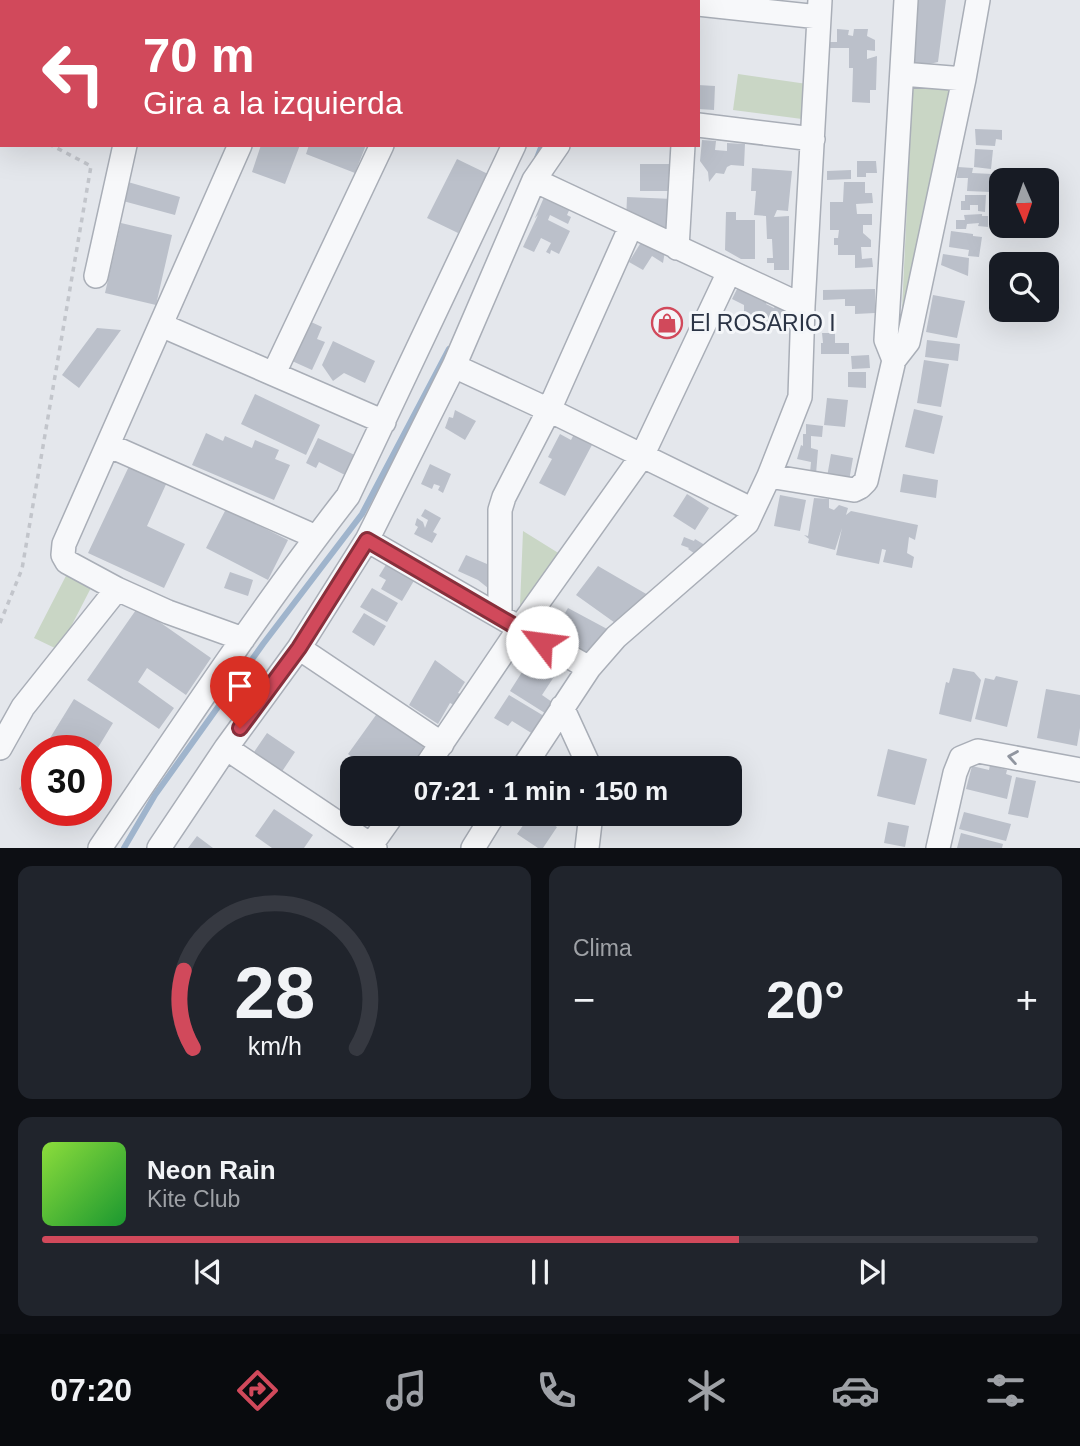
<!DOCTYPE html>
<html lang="es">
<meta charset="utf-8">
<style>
:root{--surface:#171b24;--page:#20242c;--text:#f1f3f6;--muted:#9ea1a6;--line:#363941;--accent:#d1495b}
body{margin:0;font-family:Arial,sans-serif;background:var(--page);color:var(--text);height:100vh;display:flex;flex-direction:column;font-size:26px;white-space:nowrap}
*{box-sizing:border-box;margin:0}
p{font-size:23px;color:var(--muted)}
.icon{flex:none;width:38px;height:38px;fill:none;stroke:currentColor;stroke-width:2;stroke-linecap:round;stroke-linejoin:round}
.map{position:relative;height:848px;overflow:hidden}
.drawer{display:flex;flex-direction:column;gap:18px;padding:18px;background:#0d0f14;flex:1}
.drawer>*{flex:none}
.hud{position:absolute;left:0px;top:0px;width:700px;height:147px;box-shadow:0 7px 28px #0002;background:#d1495b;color:#fff;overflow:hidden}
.needle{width:46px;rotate:178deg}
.fabs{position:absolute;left:989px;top:168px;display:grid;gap:14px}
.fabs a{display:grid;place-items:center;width:70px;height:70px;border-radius:14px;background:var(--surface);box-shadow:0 7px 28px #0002;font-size:35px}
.speed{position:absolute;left:21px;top:735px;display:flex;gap:14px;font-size:35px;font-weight:700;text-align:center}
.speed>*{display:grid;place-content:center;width:91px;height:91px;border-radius:50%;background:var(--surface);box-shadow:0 7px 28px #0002;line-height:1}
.speed .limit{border:10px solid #d22;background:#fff;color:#111}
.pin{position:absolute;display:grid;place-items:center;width:60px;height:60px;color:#fff;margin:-72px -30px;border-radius:50% 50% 50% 0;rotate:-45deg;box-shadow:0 0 7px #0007}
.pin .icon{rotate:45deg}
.me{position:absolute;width:77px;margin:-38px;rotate:300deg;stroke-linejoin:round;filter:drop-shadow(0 0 5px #0008)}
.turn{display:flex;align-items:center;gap:24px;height:147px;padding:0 28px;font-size:32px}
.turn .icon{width:91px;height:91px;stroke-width:2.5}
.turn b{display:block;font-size:49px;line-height:60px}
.big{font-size:52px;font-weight:700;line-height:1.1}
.drawer .card{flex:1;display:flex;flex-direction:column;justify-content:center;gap:10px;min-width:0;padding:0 24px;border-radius:14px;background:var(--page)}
.drawer .dial{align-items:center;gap:0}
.dial svg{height:182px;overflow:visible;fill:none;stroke:var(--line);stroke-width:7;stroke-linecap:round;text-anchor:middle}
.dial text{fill:var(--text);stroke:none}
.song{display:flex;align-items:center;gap:21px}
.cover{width:84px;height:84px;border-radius:10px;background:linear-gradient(135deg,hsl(90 70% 55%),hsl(130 70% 35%))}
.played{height:7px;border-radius:4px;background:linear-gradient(90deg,var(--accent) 70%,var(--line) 70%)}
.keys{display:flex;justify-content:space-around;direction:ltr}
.heat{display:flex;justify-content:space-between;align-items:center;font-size:38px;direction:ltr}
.drawer .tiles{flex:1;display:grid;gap:18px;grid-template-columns:1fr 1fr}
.card:last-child{grid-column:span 2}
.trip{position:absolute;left:340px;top:756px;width:402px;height:70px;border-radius:14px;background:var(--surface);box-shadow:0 7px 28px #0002;font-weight:700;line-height:70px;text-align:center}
.dock{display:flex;height:112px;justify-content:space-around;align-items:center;background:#090b0e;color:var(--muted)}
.dock .icon{width:49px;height:49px}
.dock .on{color:var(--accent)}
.dock b{font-size:32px;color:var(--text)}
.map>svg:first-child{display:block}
.green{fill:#c9d6c5}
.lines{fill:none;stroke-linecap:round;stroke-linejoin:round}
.stream{stroke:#9fb4cc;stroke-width:6}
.building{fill:#bbc0ca}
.minor-casing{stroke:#a9aeb7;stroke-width:26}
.path{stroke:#c2c5cb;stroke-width:3.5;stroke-dasharray:5 5;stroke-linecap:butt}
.minor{stroke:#f7f8fa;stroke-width:23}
.oneway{stroke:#9196a0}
.route-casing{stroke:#882f3b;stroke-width:18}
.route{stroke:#d1495b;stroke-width:12}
.labels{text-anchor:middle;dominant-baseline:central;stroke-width:6;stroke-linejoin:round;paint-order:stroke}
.poi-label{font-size:23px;fill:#2b3445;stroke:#f4f6f9;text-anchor:start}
</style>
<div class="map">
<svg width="1080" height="848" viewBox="0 0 1080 848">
<rect width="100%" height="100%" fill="#e4e7ec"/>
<path class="green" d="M738,74L807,84L802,119L733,110Z
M913,78L952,85L901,331Z
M523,531L568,559L526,612L520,606Z
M70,568L95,580L59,650L34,638Z"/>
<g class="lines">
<path class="stream" d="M652,2L653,0
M537,158L542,145
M124,848L155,795L263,644L362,514L449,349"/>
</g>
<path class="building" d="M916,0H946L938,62L921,66L913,62Z
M837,29L849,30L848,35L853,36L854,29H868L867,36L875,40V51L867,50V59L877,56L876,90H870V103L852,102L853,68H849V48H829V42H837Z
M698,85L715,86L714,110L698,109Z
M975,129L1002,130V140L996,139L995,146L976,145Z
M702,140L716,141L715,150L727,151V143L745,144L744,166L731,165L727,167L724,174L716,173L709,182L708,172L700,161Z
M261,145H300L285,184L252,172Z
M309,145H366L355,173L306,154Z
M975,149L993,150L991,169L974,167Z
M457,159L488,174L458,233L427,218Z
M857,161H876L877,173H866V177H857Z
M640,164H675V178H668V191H640Z
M958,167L973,168L972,173L992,174L991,192L967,191L968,178H957Z
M752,168L792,171L788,211L777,210L774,217L789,216V270H774V263H767V258H773L772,239H767L766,216L754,215L756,191H751Z
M851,170V179L827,180V171Z
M128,182L180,197L175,215L123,201Z
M844,182H865V193H872L873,203L856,204L857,214H872V225H863V233L871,240V247H861L862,259L872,258L873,267L855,268V255H838V245H834V238H838L839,230H830V202H843Z
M545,195L571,206L567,215L571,217L568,224L550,215L548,220L570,231L559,254L551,250L550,254L546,252L551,243L541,238L534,252L523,247L538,215L535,218Z
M965,195H986L985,212L978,211V205H970V210H961V201H965Z
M627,197L673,199L671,236L626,221Z
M726,212H736V220H755V259H741L725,250Z
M982,214V216H988V227L978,226L979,223L967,224L966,229H956V220H965L964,215Z
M121,223L172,235L156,305L105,293Z
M951,231L973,234V236L982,237L979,257L968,256L969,250L949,247Z
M643,239L665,251L663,263L652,256L643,270L629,262Z
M943,254L969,258L968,276L941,265Z
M739,285L769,299L766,304L774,308L779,298L788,311L785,317L788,319L783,329L770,323L768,327L744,316V305L732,299Z
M875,289V313L855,314V306H845V299L823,300V290Z
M933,295L965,301L957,338L926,332Z
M309,321L322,327L317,339L325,342L312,370L292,361Z
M97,328L121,330L79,388L62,375Z
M822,333H835V343H849V354H821V343H823Z
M927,340L960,344L958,361L925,357Z
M333,341L375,361L365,383L344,373L333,381L322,365Z
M869,355L870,368L852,369L851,356Z
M924,360L949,364L941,407L917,403Z
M848,372H866V388L848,387Z
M255,394L320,425L306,455L241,424Z
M827,398L848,400L845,427L824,425Z
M914,409L943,416L934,454L905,447Z
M455,410L476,421L465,440L445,428L449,417L453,418Z
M806,424L823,426L822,437L811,436V448L818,450L816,474L810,473L811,462L797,459L801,445L803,446V434H806Z
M206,433L223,441L225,436L252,448L255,440L279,450L275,459L290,465L274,500L192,465Z
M560,434L571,440L574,434L593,443L565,496L539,483L552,459L548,457Z
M318,438L359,457L349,477L319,462L316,468L306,463Z
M831,454L853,458L849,481L827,477Z
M131,462L168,480L147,526L185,544L164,588L88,553Z
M430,464L451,474L443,493L438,490L440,486L434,484L432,489L421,484Z
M903,474L938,480L936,498L900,492Z
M687,494L709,508L695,530L673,516Z
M780,495L806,500L800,531L774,526Z
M814,498L829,499V508L834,510L839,505L848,508L846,515L851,511L918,525L915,540L909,537L907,553L914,557L912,568L883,562L886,550L882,549L879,564L836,555L842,528L835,550L808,543L809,539L804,535L808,536Z
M226,509L288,540L268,580L206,548Z
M425,509L441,518L433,532L437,534L432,543L414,534L418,527L415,525L417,518L423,522L425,528L428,520L421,516Z
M684,537L694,541L695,539L708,547L701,558L688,549L689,548L681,545Z
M466,555L494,567V581L488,588L478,580L458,571Z
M387,563L415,579L402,601L381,589L386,580L379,576Z
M598,566L648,595L618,625L576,595Z
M230,572L253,580L248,596L224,588Z
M372,588L398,603L387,622L360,607Z
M138,607L211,658L186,695L147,668L138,682L174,708L159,729L87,680Z
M568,608L609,630L595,657L559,638L563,631L555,630Z
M364,613L386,626L374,646L352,632Z
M538,647L563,663L542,695L555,704L548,715L510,691Z
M435,660L465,682L458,693L466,696L458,707L450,703L438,724L409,705Z
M953,668L974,672L981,680L971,722L939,714L946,682L949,683Z
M996,676L1018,681L1007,727L975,719L985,678L994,680Z
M1046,689L1080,695V728L1077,746L1037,738Z
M509,695L544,716L533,734L512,721L508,726L494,718Z
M74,699L113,723L96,751H42Z
M381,708L433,745L417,768H367L348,754Z
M267,733L295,752L281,773L252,755Z
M888,749L927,759L915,805L877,796Z
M37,759V800L19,789Z
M990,765L1007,770L1006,774L1012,776L1007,799L966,789L972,766L989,770Z
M1016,777L1036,781L1028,818L1008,814Z
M274,809L313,835L304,848H272L255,836Z
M964,812L1011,824L1006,841L959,829Z
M531,814H537L557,827L543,848H538L517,834Z
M888,822L909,826L905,847L884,843Z
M961,833L1003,844L1002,848H957Z
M197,836L213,848H188Z"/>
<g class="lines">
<g class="minor-casing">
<path id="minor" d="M259,0L262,2
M588,0L592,2
M670,1L674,2
M46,2L47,0
M146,2V0
M629,2L630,0
M698,4L819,17
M0,22L2,23
M902,74L964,79
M698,125L813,139
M240,145L64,544L63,555L67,562L117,589L168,612L243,639
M534,180L803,306
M677,248L683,145
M96,276L125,145
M161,325L384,422
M894,360L886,340L906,0
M454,366L549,410L753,510
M274,373L382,145
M108,445L316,537
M769,476L854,490L860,487L866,481L894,360L908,342L964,79L978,0
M367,540L589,668
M500,616V510L504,497L549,410L631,226
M299,648L442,744
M562,707L590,768
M0,748L23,707L117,589
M226,748L375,848
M425,768L519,629L642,456L729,272
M523,768L589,668L616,637L747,523L769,476L800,397L803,306L820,0
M100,848C181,729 260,609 348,496L514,145
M159,848L226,748L299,648L367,540L454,366L534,180L558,145
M369,848L393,814
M473,848L494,814
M587,848L591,814
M938,848L955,773L961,758L978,751L1080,770"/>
</g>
<path class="path" d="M0,118L2,119
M0,623L22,569L91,166L51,145"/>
<use href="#minor" class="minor"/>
</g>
<defs><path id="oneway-chevron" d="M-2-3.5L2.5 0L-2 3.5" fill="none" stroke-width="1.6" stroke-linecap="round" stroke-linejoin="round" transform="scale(1.75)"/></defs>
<use class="oneway" href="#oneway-chevron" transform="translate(1013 757) rotate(-170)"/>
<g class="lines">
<g class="route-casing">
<path id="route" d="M240,728L299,648L367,540L542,642"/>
</g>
<use href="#route" class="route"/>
</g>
<defs>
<g id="shop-ring" transform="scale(1.575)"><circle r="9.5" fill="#f4f6f9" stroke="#d1495b" stroke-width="1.5"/><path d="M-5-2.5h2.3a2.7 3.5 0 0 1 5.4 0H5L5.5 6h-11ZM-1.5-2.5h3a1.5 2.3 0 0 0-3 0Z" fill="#d1495b"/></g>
</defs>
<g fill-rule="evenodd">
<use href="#shop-ring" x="667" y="323"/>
</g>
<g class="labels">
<g class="poi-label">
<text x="690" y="323">El ROSARIO I</text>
</g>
</g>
</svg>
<div class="fabs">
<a><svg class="needle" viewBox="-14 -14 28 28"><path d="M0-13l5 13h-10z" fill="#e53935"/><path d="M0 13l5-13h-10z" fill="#9ea1a6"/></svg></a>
<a><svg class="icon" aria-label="search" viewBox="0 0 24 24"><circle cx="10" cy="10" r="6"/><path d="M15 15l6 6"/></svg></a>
</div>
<div class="speed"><div class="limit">30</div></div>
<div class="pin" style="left:240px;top:728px;background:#d93025"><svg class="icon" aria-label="arrive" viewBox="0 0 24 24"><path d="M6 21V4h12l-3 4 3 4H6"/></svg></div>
<svg class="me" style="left:542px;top:642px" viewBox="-20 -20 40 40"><circle r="19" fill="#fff"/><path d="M0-13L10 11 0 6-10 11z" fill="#d1495b"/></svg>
<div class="trip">07:21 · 1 min · 150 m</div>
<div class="hud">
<div class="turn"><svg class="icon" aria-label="left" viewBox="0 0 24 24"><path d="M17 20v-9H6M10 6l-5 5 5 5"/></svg><div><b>70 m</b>Gira a la izquierda</div></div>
</div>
</div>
<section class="drawer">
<div class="tiles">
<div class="card dial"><svg viewBox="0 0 100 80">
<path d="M14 69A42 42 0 1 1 86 69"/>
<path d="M14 69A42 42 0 0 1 10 35" stroke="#d1495b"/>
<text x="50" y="56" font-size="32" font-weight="700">28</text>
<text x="50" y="72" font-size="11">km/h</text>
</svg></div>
<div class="card"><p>Clima</p>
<div class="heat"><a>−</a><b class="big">20°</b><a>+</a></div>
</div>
<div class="card">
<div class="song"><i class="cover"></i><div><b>Neon Rain</b><p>Kite Club</p></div></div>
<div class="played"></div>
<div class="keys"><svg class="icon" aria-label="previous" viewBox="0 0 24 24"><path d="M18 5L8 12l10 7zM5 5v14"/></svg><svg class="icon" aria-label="pause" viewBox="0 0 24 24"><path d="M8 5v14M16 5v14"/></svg><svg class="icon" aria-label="next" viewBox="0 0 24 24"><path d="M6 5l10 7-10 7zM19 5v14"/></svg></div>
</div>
</div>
</section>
<nav class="dock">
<b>07:20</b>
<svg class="icon on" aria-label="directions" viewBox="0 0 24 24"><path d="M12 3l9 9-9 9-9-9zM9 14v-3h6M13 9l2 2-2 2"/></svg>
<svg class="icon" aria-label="music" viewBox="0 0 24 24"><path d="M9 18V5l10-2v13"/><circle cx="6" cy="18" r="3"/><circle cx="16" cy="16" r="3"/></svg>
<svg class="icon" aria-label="phone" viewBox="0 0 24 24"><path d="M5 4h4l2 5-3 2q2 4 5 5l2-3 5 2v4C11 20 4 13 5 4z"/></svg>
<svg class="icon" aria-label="climate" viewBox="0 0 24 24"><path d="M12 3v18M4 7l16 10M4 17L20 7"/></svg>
<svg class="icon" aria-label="car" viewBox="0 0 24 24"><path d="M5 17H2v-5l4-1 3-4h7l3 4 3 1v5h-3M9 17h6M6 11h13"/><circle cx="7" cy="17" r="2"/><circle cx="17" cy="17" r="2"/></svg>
<svg class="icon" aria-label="filters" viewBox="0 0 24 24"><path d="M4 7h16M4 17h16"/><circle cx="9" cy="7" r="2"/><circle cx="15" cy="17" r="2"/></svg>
</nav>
